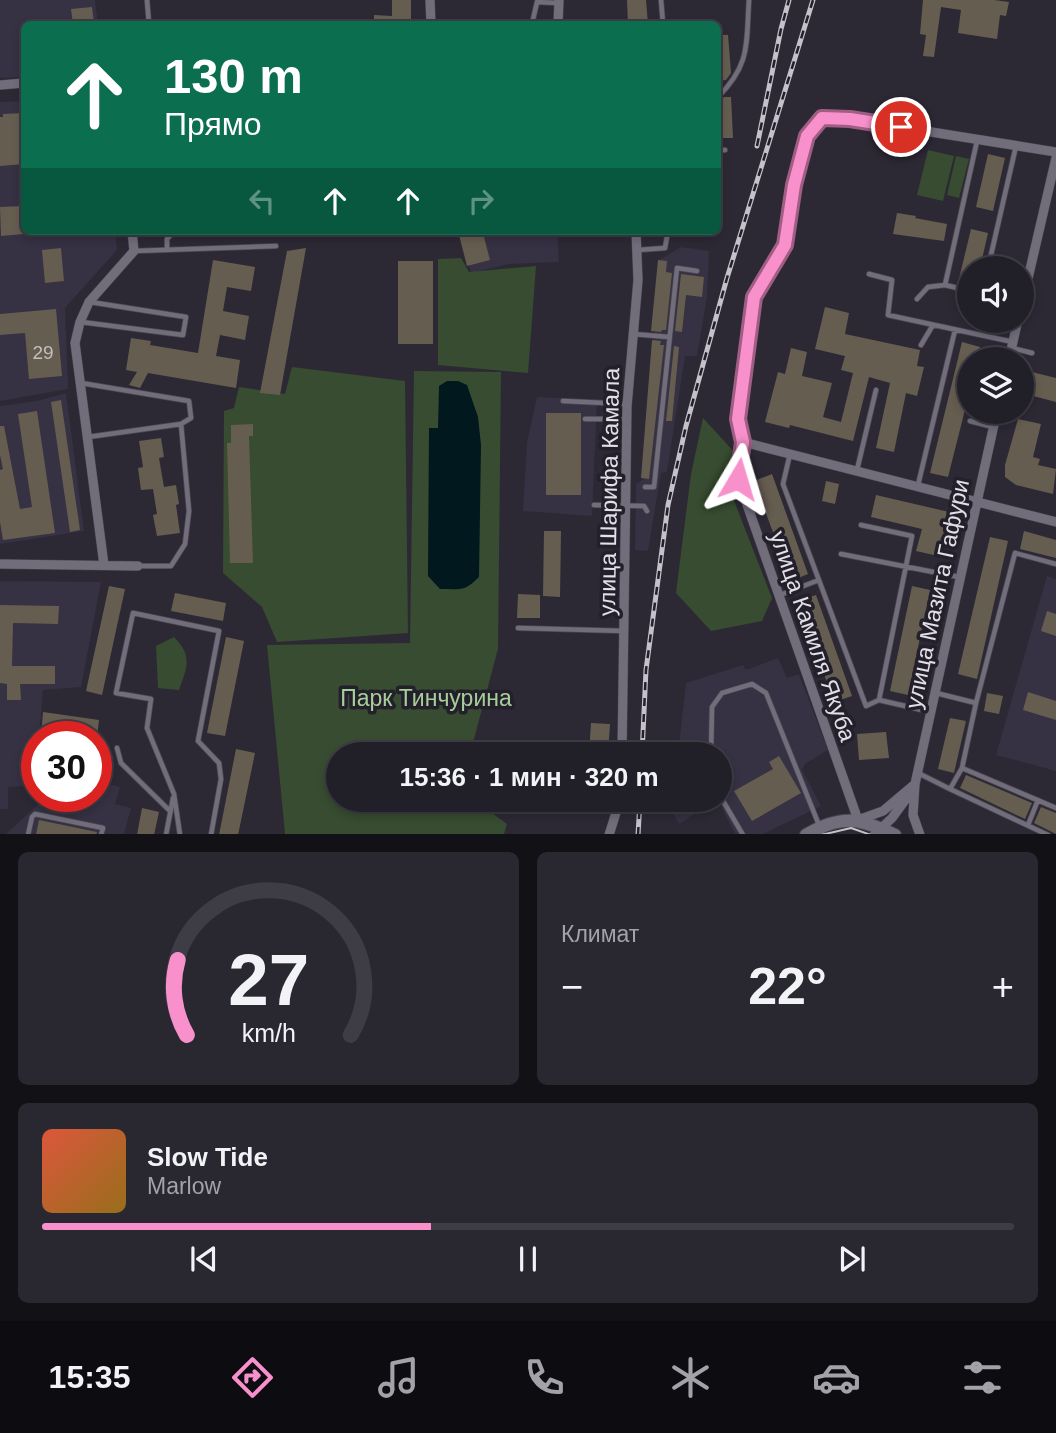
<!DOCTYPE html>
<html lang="ru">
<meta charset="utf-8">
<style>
:root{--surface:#211f28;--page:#292730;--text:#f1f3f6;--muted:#a2a2a8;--line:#3e3d45;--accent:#f890cc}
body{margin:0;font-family:Arial,sans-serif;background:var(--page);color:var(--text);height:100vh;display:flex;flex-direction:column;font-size:26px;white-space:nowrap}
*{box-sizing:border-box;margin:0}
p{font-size:23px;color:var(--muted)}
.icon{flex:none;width:38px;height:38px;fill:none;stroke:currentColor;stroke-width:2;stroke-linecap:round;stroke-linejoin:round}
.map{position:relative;height:834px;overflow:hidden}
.panel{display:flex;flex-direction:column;gap:18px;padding:18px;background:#121116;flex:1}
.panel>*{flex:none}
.top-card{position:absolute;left:21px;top:21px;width:700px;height:214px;border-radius:10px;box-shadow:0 4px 10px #0003,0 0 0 2px var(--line);background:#0b6e4f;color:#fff;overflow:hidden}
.controls{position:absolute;left:957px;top:256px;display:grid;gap:14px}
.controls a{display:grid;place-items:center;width:77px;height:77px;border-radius:50%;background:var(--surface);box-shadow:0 4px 10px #0003,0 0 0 2px var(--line);font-size:35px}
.speed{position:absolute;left:21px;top:721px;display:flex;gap:14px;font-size:35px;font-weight:700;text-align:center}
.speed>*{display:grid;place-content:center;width:91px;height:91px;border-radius:50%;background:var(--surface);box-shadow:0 4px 10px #0003,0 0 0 2px var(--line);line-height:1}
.speed .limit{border:10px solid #d22;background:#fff;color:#111}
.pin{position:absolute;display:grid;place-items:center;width:60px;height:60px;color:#fff;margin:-30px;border:4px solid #fff;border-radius:50%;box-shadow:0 2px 7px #0007}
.me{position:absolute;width:77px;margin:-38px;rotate:7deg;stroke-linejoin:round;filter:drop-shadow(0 0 5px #0008)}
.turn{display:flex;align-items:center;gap:24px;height:147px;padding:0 28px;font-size:32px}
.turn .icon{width:91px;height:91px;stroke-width:2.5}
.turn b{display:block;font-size:49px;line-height:60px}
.lanes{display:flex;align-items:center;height:66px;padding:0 28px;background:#0003;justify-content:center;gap:35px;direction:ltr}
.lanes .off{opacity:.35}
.big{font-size:52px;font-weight:800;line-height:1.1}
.panel .tile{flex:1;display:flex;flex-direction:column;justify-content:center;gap:10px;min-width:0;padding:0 24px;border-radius:10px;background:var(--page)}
.panel .dial{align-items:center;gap:0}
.dial svg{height:182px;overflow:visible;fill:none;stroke:var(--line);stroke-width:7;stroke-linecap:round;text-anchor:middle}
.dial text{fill:var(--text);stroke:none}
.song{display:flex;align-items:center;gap:21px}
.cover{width:84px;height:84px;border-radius:10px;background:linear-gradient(135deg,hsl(10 70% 55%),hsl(40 70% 35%))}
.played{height:7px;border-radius:4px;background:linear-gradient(90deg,var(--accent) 40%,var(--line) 40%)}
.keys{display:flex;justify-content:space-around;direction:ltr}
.heat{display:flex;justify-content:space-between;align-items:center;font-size:38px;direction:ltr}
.panel .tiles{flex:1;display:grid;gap:18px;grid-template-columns:1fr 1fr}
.tile:last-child{grid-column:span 2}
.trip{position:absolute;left:326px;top:742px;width:406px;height:70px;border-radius:35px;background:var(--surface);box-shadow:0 4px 10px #0003,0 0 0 2px var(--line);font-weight:800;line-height:70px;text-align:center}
.tabs{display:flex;height:112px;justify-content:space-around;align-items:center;background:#0d0c10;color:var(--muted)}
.tabs .icon{width:49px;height:49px}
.tabs .selected{color:var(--accent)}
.tabs b{font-size:32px;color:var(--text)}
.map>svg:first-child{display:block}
.built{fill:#363143}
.green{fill:#374c30}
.water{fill:#01181e}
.building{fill:#665d51}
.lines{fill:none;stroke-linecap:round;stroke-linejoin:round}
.lane-casing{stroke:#4a4752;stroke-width:6}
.street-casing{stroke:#4a4752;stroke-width:10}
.secondary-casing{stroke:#4a4752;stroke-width:14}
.lane{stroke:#716d7b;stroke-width:4.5}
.street{stroke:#716d7b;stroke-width:9}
.secondary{stroke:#716d7b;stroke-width:12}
.tram{stroke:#c3c1ca;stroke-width:2}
.rail-casing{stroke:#c3c1ca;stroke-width:5}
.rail{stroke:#23202b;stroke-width:2.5;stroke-dasharray:8;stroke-linecap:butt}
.route-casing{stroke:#a15e85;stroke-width:18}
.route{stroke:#f890cc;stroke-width:12}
.labels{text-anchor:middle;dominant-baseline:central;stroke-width:7;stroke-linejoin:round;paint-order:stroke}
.number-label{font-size:19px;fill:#c2bec2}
.street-label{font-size:23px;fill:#e1dfe7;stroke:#23202b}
.park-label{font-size:23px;fill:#a6ce98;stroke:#23202b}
</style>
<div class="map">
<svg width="1056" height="835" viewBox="0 0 1056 835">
<rect width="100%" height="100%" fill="#2c2935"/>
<path class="built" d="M0,0H95L98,24H24V77L0,78Z
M24,101V231H115L117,250L65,308L68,389L0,401V102Z
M459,231H557L559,262L509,264L471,273Z
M681,247L709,251L707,297L697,356H685L667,472L661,473L648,551L635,550L636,484L646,477L659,260Z
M66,393L84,531L0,544V406L37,401Z
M537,397L597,400L592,516L523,511L527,442Z
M1047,576L1056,579V771L996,755Z
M0,581L101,582L81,687L43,690L39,737H37L36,766L32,767L30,786L8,787V809H0Z
M778,658L787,678L799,674L828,750L805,764L802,770L821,806L763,834H735L718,800L719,754H678L686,683L743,665L746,670Z
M96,781L120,787L115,804L131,808L124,834L5,835L47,796H96Z
M672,800H717L679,824L671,810Z"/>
<path class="green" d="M928,150L954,156L943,201L917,195Z
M956,156L969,159L959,198L947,195Z
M461,258L469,272L536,266L528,373L438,365V259Z
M292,367L405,381L408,633L277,642L262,607L223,573L224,411L234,408L239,387L285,394Z
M414,371L501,372L498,649L470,754H338V800H474L507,824L504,834H285L267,645L410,643Z
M703,418L736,454L731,493L772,598L762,621L711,631L676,593L691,474Z
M174,637C193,656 187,667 179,690L158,688L156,646Z"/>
<path class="water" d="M447,381H458L467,385L478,417L481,445L479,577C464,592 461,589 440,589L428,576L429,428H438L439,386Z"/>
<path class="building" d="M392,0H411V24H374V15L392,16Z
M627,0H646L648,24H628Z
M923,0H994L1009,2L1006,16L1000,15L997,39L958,33L961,10L941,7L934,57L923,56L926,35L920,34Z
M92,7L94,24H73L71,9Z
M718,35H728L731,73L726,80L718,81Z
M724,97H731L733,138H722L721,101Z
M24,113V164L0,166V117H3V114Z
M988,154L1005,158L993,211L976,207Z
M24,206V234L1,236L0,207Z
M897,213L916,216L915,218L947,224L944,241L893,234Z
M971,229L988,233L980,268H970V285L958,283Z
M458,231H498L499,234L484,237L490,260L467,266Z
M61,248L64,281L45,283L42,250Z
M306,248L280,395L260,393L287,251Z
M213,260L255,267L251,291L227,287L223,311L249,316L245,340L220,335L216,356L240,360L236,388L148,373L140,388L129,385L137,372L126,370L131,338L151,341L150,345L198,353Z
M658,260L667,261L666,272L672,273L666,330H662L661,332L651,331Z
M398,261H433V344H398Z
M681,274L704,277L702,297L686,295L682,332L675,331Z
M825,307L849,313L845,334L920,350L917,366L924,367L917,396L906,393L894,452L876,448L890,383L869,377L853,441L790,425L789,428L765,422L778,372L785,374L791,348L807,352L802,376L832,383L823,417L841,422L853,373L841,370L845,356L815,349Z
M56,309L62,376L29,379L25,333L0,335V314Z
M652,340L661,341L660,345H664L649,479L641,478Z
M962,342L980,347L977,359H970V390L948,477L930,473Z
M674,346L679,347L672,421H666Z
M1024,370L1056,378V402L1022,393Z
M61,400L80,530L70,532L51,402Z
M37,411L55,533L3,540L0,522V470L3,469L0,455V426H4L20,509L32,507L18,414Z
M546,413H581V495H546Z
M1018,419L1041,424L1033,457L1040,459L1038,465L1056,469L1053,494L1016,485L1005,477V465Z
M253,424V436H249L253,563H230L227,443H231V425Z
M161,438L164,457L159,458L164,487L176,485L179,504L176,505L180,533L157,536L153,515L157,514L153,489L141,490L138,468L143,467L139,441Z
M772,474L808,574L791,581L754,481Z
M826,481L839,484L835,504L822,501Z
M876,495L949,512L938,556L916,551L922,529L871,517Z
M544,531H561L560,597L543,596Z
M1024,531L1056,540V558L1020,549Z
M990,537L1008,541L977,679L958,674Z
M109,586L125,589L102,695L86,691Z
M912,586L930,590L908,695L890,691Z
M175,593L226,603L223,621L171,611Z
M518,594L540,595V618H517Z
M816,595L852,696L834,702L798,601Z
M0,605L59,606L58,624L13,623L12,666H55V684H20L21,700H7V684L0,683Z
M1047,611L1056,614V636L1041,631Z
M226,637L244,641L225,736L207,733Z
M1028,692L1056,701V720L1023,710Z
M987,693L1003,696L999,714L984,711Z
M43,712L99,720L97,737H41Z
M950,718L966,721L954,773L938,769Z
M591,723L610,724L608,754H589Z
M886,732L889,758L859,760L857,734Z
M236,749L255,753L238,835H219Z
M779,756L801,793L752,821L734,791L773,769L769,762Z
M966,775L1032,803L1025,819L960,788Z
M1041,807L1056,813V834L1034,823Z
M142,808L159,812L154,835H137Z
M39,820L97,832L96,835H36Z"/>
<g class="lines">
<g class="lane-casing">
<path id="lane" d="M147,0L149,24
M661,0L663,24
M532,24L537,2L558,3
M718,97C751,64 746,44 749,0
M718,150H725
M167,249V239L174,231
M638,250L665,248L668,231
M134,251L276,246
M988,268L1016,146
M869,274L892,280L888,315L1013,342
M970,291L945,285L977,141
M917,299L928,287L945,285
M81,322L183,335L186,317L90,302
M633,334L669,337
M921,345L933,325
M1012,348L1032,353
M81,383L189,401L191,418L181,424L189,511L185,544L171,566H138
M563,401L627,404
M585,419H626
M970,421L993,427
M88,437L181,424
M790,454L783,484L866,706L879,700
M857,470L876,390
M918,485L955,330
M645,487H654L677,268L697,271
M594,505L644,506L647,511
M861,525L912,536L879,700L931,712
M841,554L959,577
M780,595L819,580
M518,628L625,631
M936,693L976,703
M117,748L121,763L170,811
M711,754L712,707L722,693L752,684L766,693L823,835
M962,768L976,703L1015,553L1056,564
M918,773L950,789L962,768L1056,808
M950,789L1048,835
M719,794L743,835
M1028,825L1038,800
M28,835L32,817L35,814L103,828L101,835
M166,835L173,798
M180,835L174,794L147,728L151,699L116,693L133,613L219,631L198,741L219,763L221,779L211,835"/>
</g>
<g class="street-casing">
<path id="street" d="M430,0L431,24
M558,24L559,0
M0,85L24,83
M1022,304L1056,158
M1009,359L1018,320
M743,442L1056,522
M0,564L138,566
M104,565L75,343L80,322L89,302L134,251L132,231
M622,754L627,406L638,280L636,231
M915,784L883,811L858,820L738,479L743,442L738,419L754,297L785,245L794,185L807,136L823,118L850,119L1056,152
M609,835L620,800
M874,835L892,818L911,792
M920,835L913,815L915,784L997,411"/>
</g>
<g class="secondary-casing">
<path id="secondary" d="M806,835C841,814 860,818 895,835"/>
</g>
<use href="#lane" class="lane"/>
<use href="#street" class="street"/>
<use href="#secondary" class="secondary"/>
<path class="tram" d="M821,835L851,828L871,835"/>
<g class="rail-casing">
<path id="rail" d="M757,146L781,29L789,0
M642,754L646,670L668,505L686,426L727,278L813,0
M638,835L640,800"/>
</g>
<use href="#rail" class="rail"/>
</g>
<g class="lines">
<g class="route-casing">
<path id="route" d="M738,479L743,442L738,419L754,297L785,245L794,185L807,136L822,118L850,119L901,127"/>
</g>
<use href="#route" class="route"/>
</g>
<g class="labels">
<g class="number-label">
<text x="43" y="352">29</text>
</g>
<g class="street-label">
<text transform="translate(609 492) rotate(-89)">улица Шарифа Камала</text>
<text transform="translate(937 594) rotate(-78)">улица Мазита Гафури</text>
<text transform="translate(813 636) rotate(71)">улица Камиля Якуба</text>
</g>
<g class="park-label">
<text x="426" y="698">Парк Тинчурина</text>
</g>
</g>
</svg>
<div class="controls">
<a><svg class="icon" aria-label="sound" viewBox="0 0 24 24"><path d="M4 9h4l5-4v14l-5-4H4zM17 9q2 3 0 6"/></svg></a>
<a><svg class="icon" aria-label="layers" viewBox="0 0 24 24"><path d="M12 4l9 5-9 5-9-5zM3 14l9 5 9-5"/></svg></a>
</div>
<div class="speed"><div class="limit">30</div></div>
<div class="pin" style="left:901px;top:127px;background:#d93025"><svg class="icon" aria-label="arrive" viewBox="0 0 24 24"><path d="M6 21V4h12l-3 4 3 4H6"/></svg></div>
<svg class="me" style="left:738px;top:479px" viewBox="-20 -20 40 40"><path d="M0-17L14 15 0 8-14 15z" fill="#f890cc" stroke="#fff" stroke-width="4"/></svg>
<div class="trip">15:36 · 1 мин · 320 m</div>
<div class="top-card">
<div class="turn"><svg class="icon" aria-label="ahead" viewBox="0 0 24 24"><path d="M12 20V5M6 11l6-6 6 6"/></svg><div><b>130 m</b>Прямо</div></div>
<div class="lanes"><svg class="icon off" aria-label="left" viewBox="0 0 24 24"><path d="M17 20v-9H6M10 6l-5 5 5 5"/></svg><svg class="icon" aria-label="ahead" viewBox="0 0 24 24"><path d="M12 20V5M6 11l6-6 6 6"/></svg><svg class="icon" aria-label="ahead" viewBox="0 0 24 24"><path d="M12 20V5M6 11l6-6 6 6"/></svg><svg class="icon off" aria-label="right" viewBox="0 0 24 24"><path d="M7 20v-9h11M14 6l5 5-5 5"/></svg></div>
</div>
</div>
<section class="panel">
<div class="tiles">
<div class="tile dial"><svg viewBox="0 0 100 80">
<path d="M14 69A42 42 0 1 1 86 69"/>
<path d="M14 69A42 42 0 0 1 10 36" stroke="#f890cc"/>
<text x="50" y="56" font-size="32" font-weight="700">27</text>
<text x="50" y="72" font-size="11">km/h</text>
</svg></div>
<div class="tile"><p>Климат</p>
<div class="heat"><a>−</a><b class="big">22°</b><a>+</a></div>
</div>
<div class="tile">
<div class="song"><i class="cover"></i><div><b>Slow Tide</b><p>Marlow</p></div></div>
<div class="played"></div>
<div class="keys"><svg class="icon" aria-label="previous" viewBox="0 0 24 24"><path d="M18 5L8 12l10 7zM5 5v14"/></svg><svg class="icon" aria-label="pause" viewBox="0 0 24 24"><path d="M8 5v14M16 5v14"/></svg><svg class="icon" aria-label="next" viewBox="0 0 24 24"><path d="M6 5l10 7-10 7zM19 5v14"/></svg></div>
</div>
</div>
</section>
<nav class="tabs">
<b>15:35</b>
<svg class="icon selected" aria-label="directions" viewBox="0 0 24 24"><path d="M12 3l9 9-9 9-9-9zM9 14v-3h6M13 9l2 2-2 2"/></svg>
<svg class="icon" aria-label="music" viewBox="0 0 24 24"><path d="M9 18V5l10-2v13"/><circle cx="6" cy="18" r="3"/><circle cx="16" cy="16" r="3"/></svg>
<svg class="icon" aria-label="phone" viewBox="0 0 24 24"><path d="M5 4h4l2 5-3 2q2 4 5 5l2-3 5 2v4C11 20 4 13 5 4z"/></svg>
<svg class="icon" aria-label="climate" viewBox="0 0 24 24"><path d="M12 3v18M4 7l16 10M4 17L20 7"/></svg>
<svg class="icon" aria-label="car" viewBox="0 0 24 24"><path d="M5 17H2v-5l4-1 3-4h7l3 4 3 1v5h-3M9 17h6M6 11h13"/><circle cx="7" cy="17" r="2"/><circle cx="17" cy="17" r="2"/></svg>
<svg class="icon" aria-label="filters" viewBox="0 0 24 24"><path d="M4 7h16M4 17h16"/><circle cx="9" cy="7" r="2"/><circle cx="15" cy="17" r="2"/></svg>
</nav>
